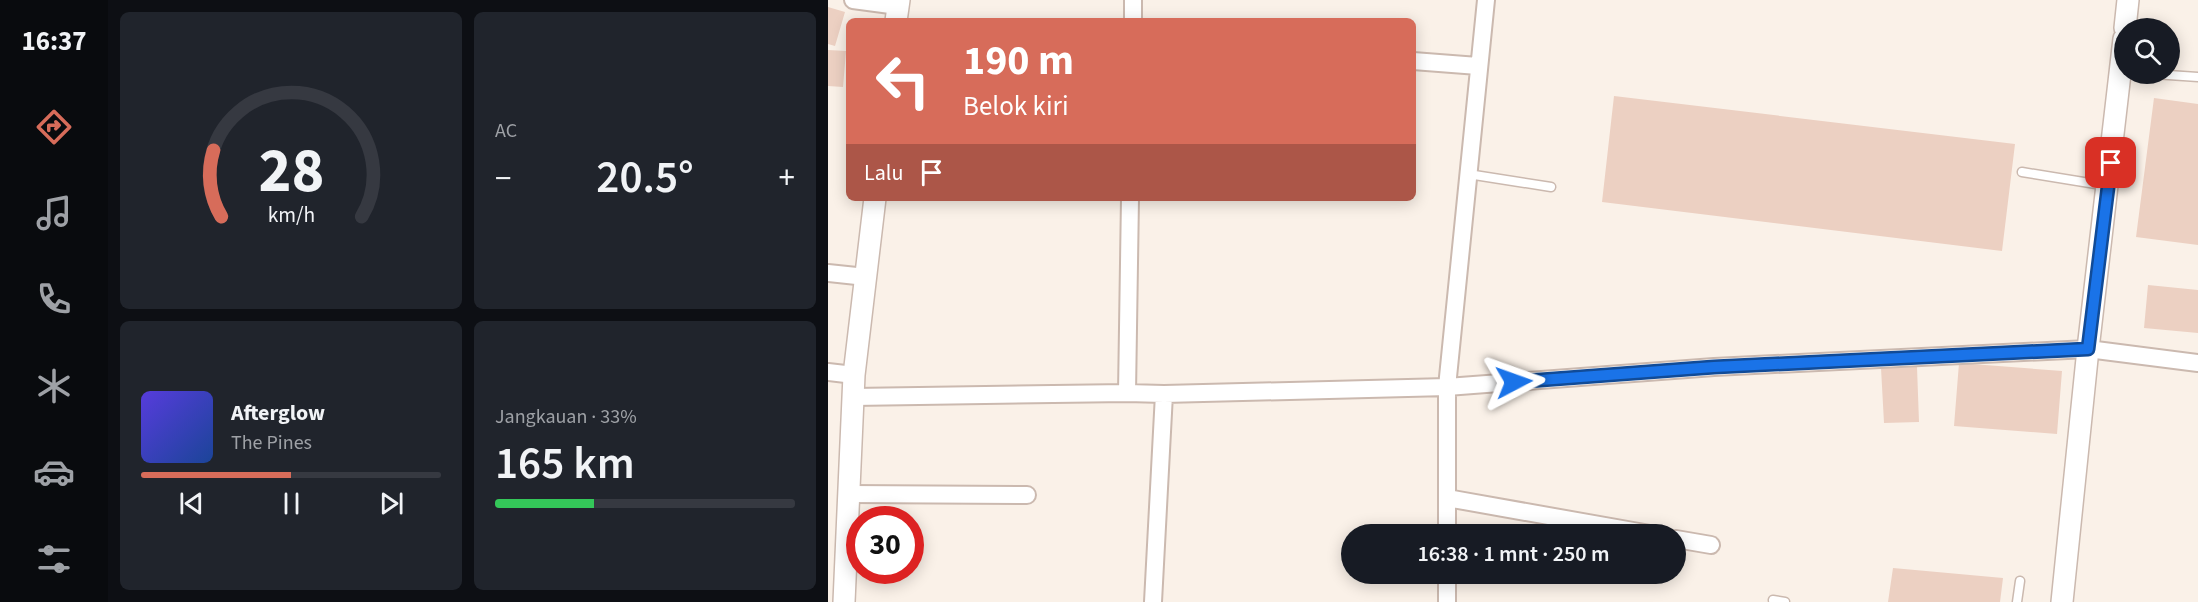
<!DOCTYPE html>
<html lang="id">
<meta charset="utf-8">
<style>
:root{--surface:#171b24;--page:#20242c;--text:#f1f3f6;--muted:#9ea1a6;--line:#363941;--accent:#d76c5a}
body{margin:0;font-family:"Source Sans 3",sans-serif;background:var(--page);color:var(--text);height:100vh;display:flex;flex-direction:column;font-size:22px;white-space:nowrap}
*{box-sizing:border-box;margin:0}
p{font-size:20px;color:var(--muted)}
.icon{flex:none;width:33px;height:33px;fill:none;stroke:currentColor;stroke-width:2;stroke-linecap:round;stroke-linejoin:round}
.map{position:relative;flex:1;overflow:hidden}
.side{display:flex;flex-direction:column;gap:12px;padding:12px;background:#0d0f14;width:720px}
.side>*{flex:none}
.top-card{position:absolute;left:18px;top:18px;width:570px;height:183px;border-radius:9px;box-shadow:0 3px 15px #0003;background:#d76c5a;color:#fff;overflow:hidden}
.controls{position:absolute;left:1286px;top:18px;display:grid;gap:12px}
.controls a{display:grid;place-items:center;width:66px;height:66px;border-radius:50%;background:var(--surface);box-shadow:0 3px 15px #0003;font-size:30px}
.speed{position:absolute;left:18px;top:506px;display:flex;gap:12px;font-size:30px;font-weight:700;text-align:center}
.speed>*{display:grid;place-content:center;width:78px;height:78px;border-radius:50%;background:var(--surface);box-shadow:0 3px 15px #0003;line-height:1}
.speed .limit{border:9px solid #d22;background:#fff;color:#111}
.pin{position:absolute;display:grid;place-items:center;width:51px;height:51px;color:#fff;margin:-26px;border-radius:12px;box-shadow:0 3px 9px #0006}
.me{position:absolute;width:66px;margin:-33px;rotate:86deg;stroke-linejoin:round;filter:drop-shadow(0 0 4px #0008)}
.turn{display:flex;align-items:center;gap:21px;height:126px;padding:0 18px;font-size:27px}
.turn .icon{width:78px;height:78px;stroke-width:2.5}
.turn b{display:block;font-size:42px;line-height:51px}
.then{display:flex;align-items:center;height:57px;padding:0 18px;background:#0003;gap:12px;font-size:22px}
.big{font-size:45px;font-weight:600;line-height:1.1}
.side .widget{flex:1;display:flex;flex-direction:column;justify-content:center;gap:9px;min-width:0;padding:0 21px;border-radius:9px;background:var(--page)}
.side .dial{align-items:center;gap:0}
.dial svg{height:156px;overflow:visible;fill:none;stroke:var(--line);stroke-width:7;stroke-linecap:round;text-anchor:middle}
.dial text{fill:var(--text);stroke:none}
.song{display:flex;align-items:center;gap:18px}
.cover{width:72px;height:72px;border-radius:9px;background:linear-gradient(135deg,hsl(250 70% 55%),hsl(220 70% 35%))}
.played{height:6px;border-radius:3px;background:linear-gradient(90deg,var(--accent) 50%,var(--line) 50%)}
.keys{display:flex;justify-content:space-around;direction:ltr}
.heat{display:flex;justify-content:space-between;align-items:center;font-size:33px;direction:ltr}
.charge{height:9px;border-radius:4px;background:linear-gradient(90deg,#34c759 33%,var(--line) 0)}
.side .tiles{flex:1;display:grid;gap:12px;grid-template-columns:repeat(2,1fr)}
.trip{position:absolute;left:513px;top:524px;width:345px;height:60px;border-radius:30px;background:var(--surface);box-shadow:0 3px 15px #0003;font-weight:600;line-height:60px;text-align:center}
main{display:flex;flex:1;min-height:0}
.tabs{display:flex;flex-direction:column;width:108px;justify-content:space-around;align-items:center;background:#090b0e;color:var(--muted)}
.tabs .icon{width:42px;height:42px}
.tabs .selected{color:var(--accent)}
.tabs b{font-size:27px;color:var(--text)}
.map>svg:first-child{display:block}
.building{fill:#ecd0c2}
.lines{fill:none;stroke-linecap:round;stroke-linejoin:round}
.service-casing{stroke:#cbb9af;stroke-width:11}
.minor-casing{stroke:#cbb9af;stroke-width:20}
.tertiary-casing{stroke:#cbb9af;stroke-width:24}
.service{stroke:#fff;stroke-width:8}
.minor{stroke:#fff;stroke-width:16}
.tertiary{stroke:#fff;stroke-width:21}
.route-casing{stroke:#114b97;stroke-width:15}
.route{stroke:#1a73e8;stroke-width:10}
</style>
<main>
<nav class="tabs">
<b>16:37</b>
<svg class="icon selected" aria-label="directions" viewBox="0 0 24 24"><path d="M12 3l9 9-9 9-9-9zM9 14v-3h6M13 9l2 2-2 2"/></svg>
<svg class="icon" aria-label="music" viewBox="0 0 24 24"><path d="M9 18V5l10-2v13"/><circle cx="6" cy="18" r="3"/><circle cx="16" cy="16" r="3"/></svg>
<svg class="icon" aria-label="phone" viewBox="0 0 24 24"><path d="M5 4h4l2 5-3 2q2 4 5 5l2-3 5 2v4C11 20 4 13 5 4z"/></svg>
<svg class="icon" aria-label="climate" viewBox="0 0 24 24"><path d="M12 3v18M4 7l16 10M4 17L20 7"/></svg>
<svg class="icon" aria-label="car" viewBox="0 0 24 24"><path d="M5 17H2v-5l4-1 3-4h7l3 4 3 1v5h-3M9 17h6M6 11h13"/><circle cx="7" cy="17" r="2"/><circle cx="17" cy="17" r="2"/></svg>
<svg class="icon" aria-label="filters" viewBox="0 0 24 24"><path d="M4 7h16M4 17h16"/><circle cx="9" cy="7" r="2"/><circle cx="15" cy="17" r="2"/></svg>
</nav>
<section class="side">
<div class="tiles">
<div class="widget dial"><svg viewBox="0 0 100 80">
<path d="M14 69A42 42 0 1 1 86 69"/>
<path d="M14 69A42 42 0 0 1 10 35" stroke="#d76c5a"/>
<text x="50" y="56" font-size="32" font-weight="700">28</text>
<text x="50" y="72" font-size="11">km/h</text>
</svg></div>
<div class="widget"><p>AC</p>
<div class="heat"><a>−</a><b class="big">20.5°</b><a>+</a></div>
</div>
<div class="widget">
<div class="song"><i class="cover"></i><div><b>Afterglow</b><p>The Pines</p></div></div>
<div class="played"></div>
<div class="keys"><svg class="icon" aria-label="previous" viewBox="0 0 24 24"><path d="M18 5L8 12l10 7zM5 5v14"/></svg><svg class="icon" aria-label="pause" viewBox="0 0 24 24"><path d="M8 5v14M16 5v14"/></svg><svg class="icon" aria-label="next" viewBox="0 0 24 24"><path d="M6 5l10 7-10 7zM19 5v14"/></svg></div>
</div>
<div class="widget"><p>Jangkauan · 33%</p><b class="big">165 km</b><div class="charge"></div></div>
</div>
</section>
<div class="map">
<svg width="1370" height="602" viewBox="0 0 1370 602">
<rect width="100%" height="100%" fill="#faf1e8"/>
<path class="building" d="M0,7L17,12L7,46L0,44Z
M0,50L18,51L15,87L0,86Z
M786,96L1187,144L1174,251L774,202Z
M1326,98L1370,104V245L1308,237Z
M1320,285L1370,290V333L1316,328Z
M1131,363L1234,371L1229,434L1126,426Z
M1089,367L1091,422L1056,423L1053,368Z
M1065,568L1175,578L1172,602H1060Z"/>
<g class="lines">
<g class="service-casing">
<path id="service" d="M1326,74L1370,77
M1194,172L1280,186
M640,174L723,187
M945,600L957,602
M1189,602L1192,581"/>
</g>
<g class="minor-casing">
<path id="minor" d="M25,0L70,6
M305,21V0
M585,61L650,66
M0,273L38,277
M0,372L26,375
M299,393L302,198
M25,397L299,393L336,394L619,387L886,367L1260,349L1370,363
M20,494L199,495
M619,498L822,534
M619,534V387L658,0
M848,539L883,545
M325,602L336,394
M619,602V573"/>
</g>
<g class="tertiary-casing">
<path id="tertiary" d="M68,21L71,0
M1297,28L1300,0
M16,602L26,375L47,198
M1234,602L1260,349L1296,39"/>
</g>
<use href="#service" class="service"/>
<use href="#minor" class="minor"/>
<use href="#tertiary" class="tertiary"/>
</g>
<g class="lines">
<g class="route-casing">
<path id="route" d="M686,382L886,367L1260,349L1283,163"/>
</g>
<use href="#route" class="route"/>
</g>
</svg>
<div class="controls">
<a><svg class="icon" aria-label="search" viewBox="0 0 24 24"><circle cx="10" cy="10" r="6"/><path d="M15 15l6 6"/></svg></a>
</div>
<div class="speed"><div class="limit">30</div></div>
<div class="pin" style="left:1283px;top:163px;background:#d93025"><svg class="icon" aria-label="arrive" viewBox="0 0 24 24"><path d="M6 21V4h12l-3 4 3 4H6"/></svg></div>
<svg class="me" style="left:686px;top:382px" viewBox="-20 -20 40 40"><path d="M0-17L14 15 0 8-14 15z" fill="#1a73e8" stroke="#fff" stroke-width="4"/></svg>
<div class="trip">16:38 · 1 mnt · 250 m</div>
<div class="top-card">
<div class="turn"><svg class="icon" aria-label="left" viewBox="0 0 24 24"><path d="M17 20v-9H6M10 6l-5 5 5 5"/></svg><div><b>190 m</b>Belok kiri</div></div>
<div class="then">Lalu<svg class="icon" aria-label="arrive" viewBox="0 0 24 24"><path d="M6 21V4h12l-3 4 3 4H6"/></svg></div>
</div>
</div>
</main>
